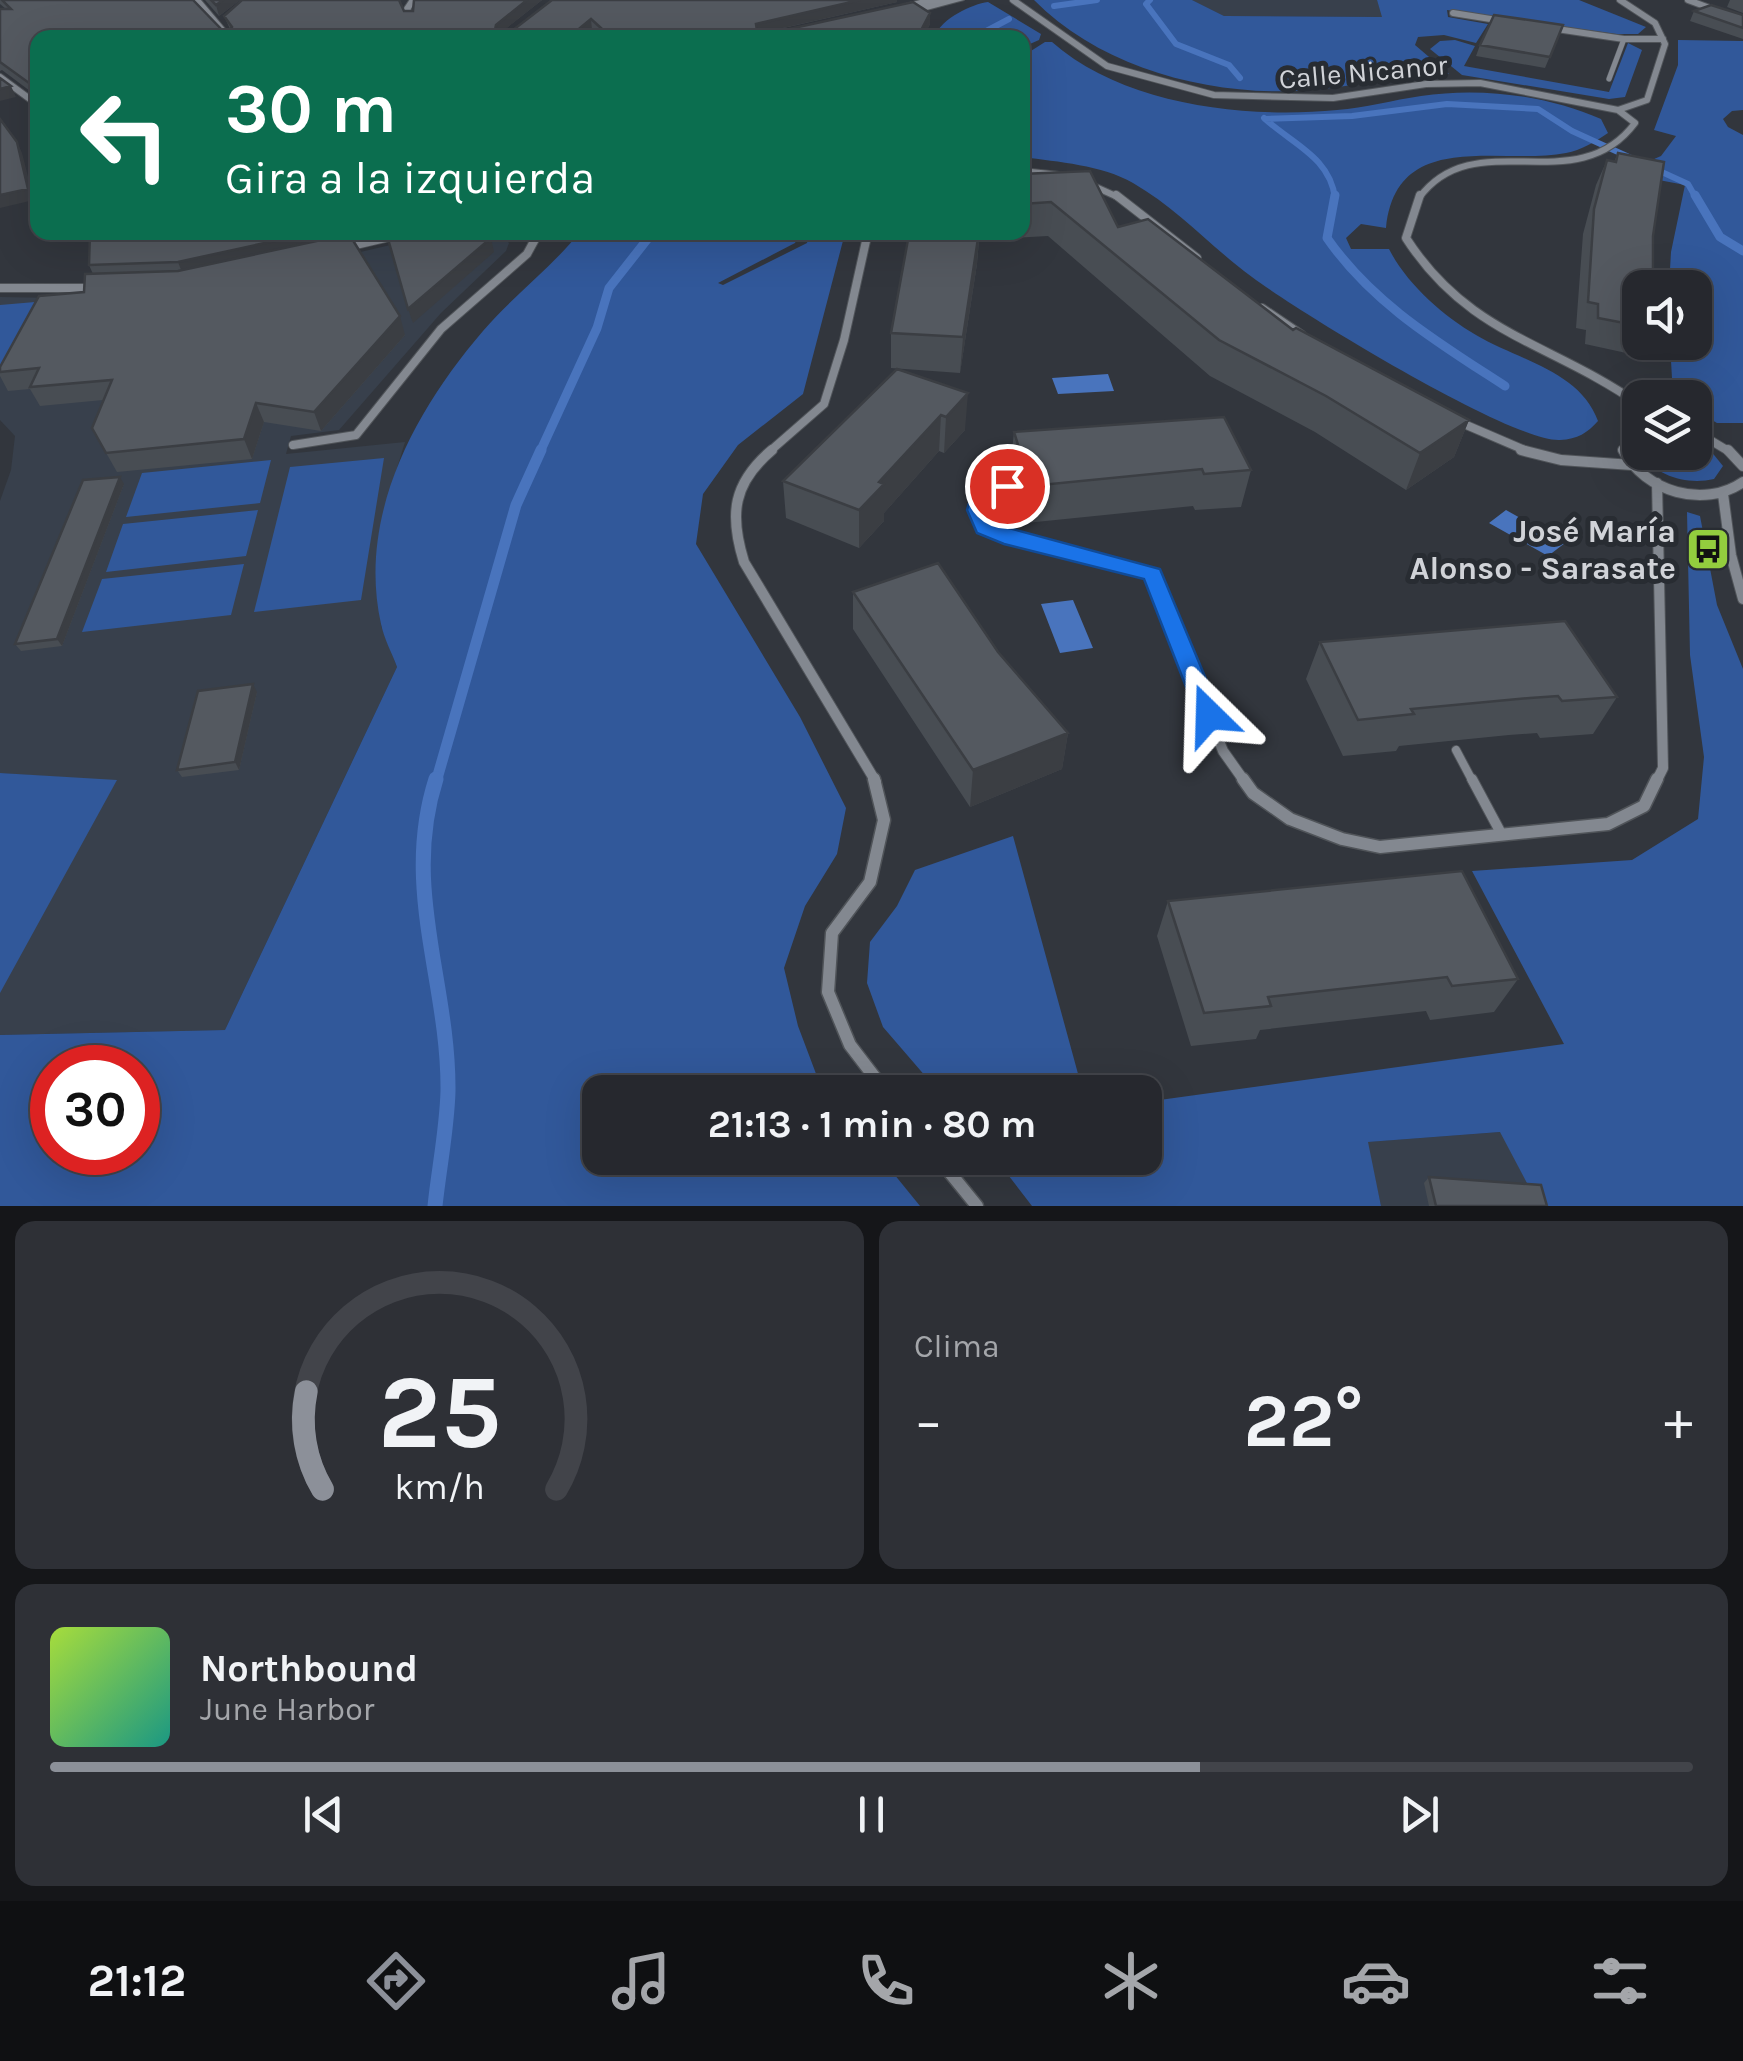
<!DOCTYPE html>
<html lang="es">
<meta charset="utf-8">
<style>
:root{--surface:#26282e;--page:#2e3036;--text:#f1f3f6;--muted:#a4a6aa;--line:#42444a;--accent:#8c9099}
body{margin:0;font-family:Karla,sans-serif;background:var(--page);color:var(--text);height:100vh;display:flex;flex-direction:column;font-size:38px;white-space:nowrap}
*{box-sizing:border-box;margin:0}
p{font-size:32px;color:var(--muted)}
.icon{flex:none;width:55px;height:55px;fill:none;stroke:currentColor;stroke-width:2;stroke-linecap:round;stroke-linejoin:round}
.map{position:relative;height:1206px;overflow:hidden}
.details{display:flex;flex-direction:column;gap:15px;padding:15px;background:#151619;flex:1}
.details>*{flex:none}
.banner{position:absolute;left:30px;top:30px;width:1000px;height:210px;border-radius:20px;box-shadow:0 10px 40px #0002,0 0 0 2px var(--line);background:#0b6e4f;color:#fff;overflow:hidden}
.controls{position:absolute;left:1622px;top:270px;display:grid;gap:20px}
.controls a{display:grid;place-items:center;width:90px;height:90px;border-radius:20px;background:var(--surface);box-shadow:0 10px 40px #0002,0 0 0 2px var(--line);font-size:50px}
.speed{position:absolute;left:30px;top:1045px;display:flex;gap:20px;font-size:50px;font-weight:700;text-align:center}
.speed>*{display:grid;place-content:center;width:130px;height:130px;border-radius:50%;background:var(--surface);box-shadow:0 10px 40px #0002,0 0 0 2px var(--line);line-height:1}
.speed .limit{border:15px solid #d22;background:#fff;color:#111}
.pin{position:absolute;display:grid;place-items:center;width:85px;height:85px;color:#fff;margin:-42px;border:5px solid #fff;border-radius:50%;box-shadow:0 2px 10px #0007}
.me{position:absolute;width:110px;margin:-55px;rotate:338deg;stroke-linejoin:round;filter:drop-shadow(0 0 8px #0008)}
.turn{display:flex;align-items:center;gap:35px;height:210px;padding:0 30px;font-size:45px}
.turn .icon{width:130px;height:130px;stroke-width:2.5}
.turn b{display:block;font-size:70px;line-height:85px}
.big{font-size:75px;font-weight:700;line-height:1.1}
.details .widget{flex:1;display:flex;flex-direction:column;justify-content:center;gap:15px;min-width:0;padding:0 35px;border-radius:20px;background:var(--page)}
.details .dial{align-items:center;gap:0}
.dial svg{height:260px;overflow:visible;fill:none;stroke:var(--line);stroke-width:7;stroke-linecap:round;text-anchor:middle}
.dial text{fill:var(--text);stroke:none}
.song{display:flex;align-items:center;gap:30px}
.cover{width:120px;height:120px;border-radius:15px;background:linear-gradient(135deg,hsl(80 70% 55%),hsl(170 70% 35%))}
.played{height:10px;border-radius:5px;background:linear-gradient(90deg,var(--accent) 70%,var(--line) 70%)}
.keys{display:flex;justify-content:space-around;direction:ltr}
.heat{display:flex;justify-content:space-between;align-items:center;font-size:55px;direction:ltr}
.details .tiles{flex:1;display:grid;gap:15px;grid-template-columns:1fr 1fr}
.widget:last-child{grid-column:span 2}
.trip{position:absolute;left:582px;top:1075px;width:580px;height:100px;border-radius:20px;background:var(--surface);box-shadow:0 10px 40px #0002,0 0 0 2px var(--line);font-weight:700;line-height:100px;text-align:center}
.tab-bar{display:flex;height:160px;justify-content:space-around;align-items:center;background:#0f1012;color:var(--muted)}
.tab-bar .icon{width:70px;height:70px}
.tab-bar .current{color:var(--accent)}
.tab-bar b{font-size:45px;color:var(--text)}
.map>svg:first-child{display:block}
.built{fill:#38404c}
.green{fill:#31589a;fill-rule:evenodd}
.water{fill:#4974bd}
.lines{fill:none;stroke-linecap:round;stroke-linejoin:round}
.stream-far3{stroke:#4974bd;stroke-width:6}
.stream-far2{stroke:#4974bd;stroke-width:9}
.stream-far1{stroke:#4974bd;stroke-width:11}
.stream{stroke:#4974bd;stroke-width:15}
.lane-far2-casing{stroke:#505459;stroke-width:6}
.lane-far1-casing{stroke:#505459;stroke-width:10}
.lane-casing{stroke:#505459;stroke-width:12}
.street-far3-casing{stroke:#505459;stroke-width:8}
.street-far2-casing{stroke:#505459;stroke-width:10}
.street-far1-casing{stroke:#505459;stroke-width:12}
.street-casing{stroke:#505459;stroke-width:15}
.secondary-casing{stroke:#505459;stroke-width:2}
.lane-far2{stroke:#838890;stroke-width:5}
.lane-far1{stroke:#838890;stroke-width:8}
.lane{stroke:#838890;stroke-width:10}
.street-far3{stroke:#838890;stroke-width:6}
.street-far2{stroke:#838890;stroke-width:8}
.street-far1{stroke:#838890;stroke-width:10}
.street{stroke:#838890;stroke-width:12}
.secondary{fill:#838890;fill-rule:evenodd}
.wall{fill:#484d53}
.shaded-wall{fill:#3b3e43}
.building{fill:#545960;stroke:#3b3e43;stroke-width:2.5}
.route{fill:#1a73e8;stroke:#114b97;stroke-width:2.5}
.labels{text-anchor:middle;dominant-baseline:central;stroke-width:10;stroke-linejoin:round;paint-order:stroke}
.far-street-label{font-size:28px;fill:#d1d3d8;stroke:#282c32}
.poi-label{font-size:32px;font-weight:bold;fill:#d1d3d8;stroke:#282c32;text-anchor:end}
</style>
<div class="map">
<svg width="1743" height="1206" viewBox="0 0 1743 1206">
<rect width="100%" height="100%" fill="#32363d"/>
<path class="built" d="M1192,0H1377L1383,17L1224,16Z
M442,233H499L509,243L506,251L441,313L339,430L291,436L286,454L405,442L385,507L378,557L381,626L397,667L225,1030L0,1035V974L116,781L0,773V501L11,470L15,436L0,420V297L56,298L339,257Z
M1501,1132L1539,1206H1381L1367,1142Z"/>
<path class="green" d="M1034,0H1192L1224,16L1382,17L1377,0H1579L1646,27L1638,34H1616L1447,10L1448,17L1488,24L1476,43L1444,35L1418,37L1415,45L1449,74C1402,73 1359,86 1312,90C1215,98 1103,70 1034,0Z
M988,2L1041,34L1039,40L1023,47L1022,38L934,37C942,18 972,4 988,2Z
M1455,40L1475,46L1464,66L1609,92L1628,43L1642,50L1625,97L1609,99L1462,75L1430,49L1440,41Z
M1678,40L1743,41V110L1732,111L1723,119L1728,127L1743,135V423H1717L1695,410V398L1673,396L1670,343L1695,342V288L1669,287L1671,252L1685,185L1622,173L1661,156L1676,136L1654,130L1678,65Z
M1045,42H1052C1123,105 1246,119 1337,110C1365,108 1393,100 1421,96C1480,87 1546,95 1601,119L1608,133C1595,142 1581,150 1566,153C1502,166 1396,127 1386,228L1361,224L1346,238L1351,249H1389C1407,284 1442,315 1476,335C1518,360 1580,371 1598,421C1587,433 1578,439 1560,440C1513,443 1297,311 1252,277C1211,247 1178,209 1133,183C1102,165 1058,162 1023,157V56Z
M580,232L800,233L795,243L718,283L723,285L807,243L810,233H845L803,394L738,445L703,494L696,544L800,717L846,808L837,854L805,906L784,968L798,1026L818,1079L829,1092H600V1158H881L920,1206H0V1035L225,1030L397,667C392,653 384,639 381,624C357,516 415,410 483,331C513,296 550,269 580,232ZM52,1068H138V1152H52Z
M35,302L0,368V305Z
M1695,441L1710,450L1723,466L1714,479C1688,485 1656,477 1642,453L1695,452Z
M384,458L361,600L254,612L290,467Z
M271,460L260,503L126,517L142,473Z
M258,510L246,556L106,572L123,524Z
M1687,512L1700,516L1717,605L1743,669V1206H1539L1500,1132L1368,1142L1381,1206H1032L995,1158H1145V1102L1564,1044L1472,871L1632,860L1698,819L1704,757L1690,655Z
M244,564L231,615L82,632L102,579Z
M0,773L117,780L0,993Z
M1013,836L1083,1092H939L883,1027L867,983L870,942L897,906L915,870Z"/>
<path class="water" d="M1108,374L1114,391L1058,394L1052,378Z
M1506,510L1565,543L1548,556L1489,523Z
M1073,600L1093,648L1060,653L1041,604Z"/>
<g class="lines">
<path class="stream-far3" d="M1150,0L1146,4L1176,44L1229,65L1240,78
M1054,6L1097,0
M973,38L1009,19
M1264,118C1292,144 1330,157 1335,198
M1265,119L1352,116L1447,104L1538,109L1572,131L1688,184L1696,198"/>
<path class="stream-far2" d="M1335,195L1327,238C1373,304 1439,343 1505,386
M1695,195L1720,237L1743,251
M540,452L597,328L609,288L653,232"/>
<path class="stream-far1" d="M436,782L516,505L541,450"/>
<path class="stream" d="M435,1206C439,1168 447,1129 448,1091C449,983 401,888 436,779"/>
<g class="lane-far2-casing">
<path id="lane-far2" d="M1609,79L1624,39"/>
</g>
<g class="lane-far1-casing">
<path id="lane-far1" d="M1007,486L982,497L978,510L985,528L1004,537L1153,574
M1456,750L1473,782"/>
</g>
<g class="lane-casing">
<path id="lane" d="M1472,779L1502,835"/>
</g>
<g class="street-far3-casing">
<path id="street-far3" d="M197,0L229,38
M1013,0L1107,66L1214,95L1333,98L1426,84L1480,83L1618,110L1635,123C1576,202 1475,122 1419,198
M1688,0L1715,10
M1453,13L1503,21
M411,16L407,9L413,0
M1550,28L1624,39H1663
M0,77L38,105
M1618,110L1647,100L1665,44L1655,23L1620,0
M1022,171L1059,175
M1089,184L1120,198"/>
</g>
<g class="street-far2-casing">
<path id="street-far2" d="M1116,195L1197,258
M1420,195L1406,238C1469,336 1551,342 1640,405
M347,247L411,232
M0,288H94
M1262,308L1302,335
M1457,421L1529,452
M1695,431L1730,452
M293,445L356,435L441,329L527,254L539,232
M769,452L824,404L844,340L868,232
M1624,452L1627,433L1640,427"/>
</g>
<g class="street-far1-casing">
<path id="street-far1" d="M772,450C733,483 729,514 744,562L876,782
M1521,450L1561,460L1632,465
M1623,450C1645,492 1704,509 1743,482
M1728,450L1743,466
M1723,494L1731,555L1743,599
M1153,574L1223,751L1245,782
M1656,782L1663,768L1657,483"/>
</g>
<g class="street-casing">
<path id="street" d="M874,779L884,820L870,882L832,933L828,992L850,1045L886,1092
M1243,779L1253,793L1290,819L1342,839L1380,847L1608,824L1644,806L1657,779
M938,1158L977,1206"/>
</g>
<g class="secondary-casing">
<path id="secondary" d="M920,0H964L923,11L919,7L893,12L888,9Z"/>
</g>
<use href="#lane-far2" class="lane-far2"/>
<use href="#lane-far1" class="lane-far1"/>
<use href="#lane" class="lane"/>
<use href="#street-far3" class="street-far3"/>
<use href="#street-far2" class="street-far2"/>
<use href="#street-far1" class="street-far1"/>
<use href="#street" class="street"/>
<use href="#secondary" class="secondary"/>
</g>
<path class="wall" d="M0,0H193L226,34L230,29L224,16L402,8L404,11H413L414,0H542L504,30H513L552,0L897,2L771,31L930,13V24L923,38H601L592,30L583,38H38V93L34,94L2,70L0,71V9H6L0,4Z
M205,0H240L219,16Z
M1730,0H1743V13L1727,7Z
M1694,11L1743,15V39L1690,21Z
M1563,25L1545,68L1476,56L1480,45Z
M1618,153L1640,288V342H1646L1640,356L1585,344L1586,330L1576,328L1583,234L1596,185L1607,160L1614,162Z
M1022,174L1118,227L1293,330L1469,420L1454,457L1406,490L1315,432L1210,376L1048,236L979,240L977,264L960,373L891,368V333L932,235L931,232H1022Z
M90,232H345L405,335L321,431L264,422L252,459L117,472L92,428L103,400L40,406L30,389L8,391L0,376V367L84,292L93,274L89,265Z
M897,369L965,430L944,453L939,451L884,513V521L859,548L786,518L783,481Z
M1014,432L1251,470L1241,507L1195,510L1193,506L1026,523L1010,469Z
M124,484L62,646L21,651L15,644Z
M853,592L998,652L1068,733L1062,769L970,807L853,629Z
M1320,642L1617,697L1593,734L1540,738L1537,733L1509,735L1399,746L1396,751L1343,756L1306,679Z
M257,692L239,770L182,777L177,770Z
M1168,901L1518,979L1494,1012L1430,1020L1426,1011L1260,1030L1256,1039L1191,1046L1157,936Z
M1429,1177L1547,1206H1429L1424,1183Z"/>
<path class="shaded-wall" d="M223,0H240L219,16L216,5Z
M527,0H542L498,35L495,30L496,25Z
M860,0H897V2L757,34L756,24Z
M930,13V24L923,38H917Z
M591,19L592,30L583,38H575L574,33Z
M38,81V93L34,94L29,83Z
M11,86L16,97L0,101V89Z
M17,142L22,153L34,200L0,208V195Z
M315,232H345L347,238L183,275L178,262Z
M979,232L977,264L960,373L963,337Z
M491,238L494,252L413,323L408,309Z
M400,316L405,335L321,431L314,412Z
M968,393L965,430L944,453L946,417Z
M256,403L264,422L252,459L244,439Z
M941,415L939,451L884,513V521L859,548V510L879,482Z
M1469,420L1454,457L1406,490L1420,453Z
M120,477L124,484L62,646L57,639Z
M253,684L257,692L239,770L235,762Z
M1068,733L1062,769L970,807L973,770Z"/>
<path class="building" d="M2,0H193L226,34L232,27L224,16L242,0H399L404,11H413L414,0H527L496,25L495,30H513L552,0H860L756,24L757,31H780L913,2L930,13L917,38H612L591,19L574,33L565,32L559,38H526L476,31L468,38H38V81L29,83L0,62V9H11Z
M211,0H223L216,5Z
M1711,5L1743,15V28L1694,11Z
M1494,15L1563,25L1550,57L1480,45Z
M0,78L11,86L0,89Z
M0,119L17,142L28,189L0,195Z
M1618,153L1664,162L1653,236V288H1640V326L1598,318V304L1588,302L1594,209L1607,160L1616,162Z
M1090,171L1118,227L1148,219L1293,330L1296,328L1469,420L1420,453L1326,396L1219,340L1051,202L1022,204V174Z
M90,232H315L178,262L89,265Z
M386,232H465L491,238L408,309Z
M943,232H979L963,337L891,333L909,234L944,236Z
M349,234L400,316L314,412L256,403L244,439L106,453L92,428L112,380L30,387L39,368L0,372V367L39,296L84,292L85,274L178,271Z
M897,369L968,393L946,417L941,415L879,482L884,484L859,510L783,481Z
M1224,417L1251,470L1204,474L1202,469L1031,486L1014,432Z
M120,477L57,639L15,644L83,480Z
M938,563L998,652L1068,733L973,770L853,592Z
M1565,621L1617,697L1562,701L1558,696L1530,698L1411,709L1414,714L1358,720L1320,642Z
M253,684L235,762L177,770L198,691Z
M1462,871L1518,979L1452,986L1447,977L1268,997L1271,1006L1204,1013L1168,901Z
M1429,1177L1541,1185L1547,1206H1436Z"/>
<path class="route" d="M1007,479L1018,486L991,501L988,510L994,524L1160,569L1221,715L1218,722L1209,725L1197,715L1144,579L1004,544L977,533L967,510L971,497Z"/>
<defs>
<g id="bus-square" transform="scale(2.25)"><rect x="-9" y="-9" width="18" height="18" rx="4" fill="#93cd3e" stroke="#282c32"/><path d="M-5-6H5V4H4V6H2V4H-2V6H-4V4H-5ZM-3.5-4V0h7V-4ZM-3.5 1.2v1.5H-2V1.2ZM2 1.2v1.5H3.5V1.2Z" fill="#111"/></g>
</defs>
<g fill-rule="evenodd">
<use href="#bus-square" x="1708" y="549"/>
</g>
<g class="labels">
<g class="far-street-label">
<text transform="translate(1363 72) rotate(-5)">Calle Nicanor</text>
</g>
<g class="poi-label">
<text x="1676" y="531">José María<tspan x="1676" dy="37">Alonso - Sarasate</tspan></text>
</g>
</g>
</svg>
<div class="controls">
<a><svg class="icon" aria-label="sound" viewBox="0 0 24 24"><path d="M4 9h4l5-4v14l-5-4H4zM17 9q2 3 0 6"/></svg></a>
<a><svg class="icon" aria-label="layers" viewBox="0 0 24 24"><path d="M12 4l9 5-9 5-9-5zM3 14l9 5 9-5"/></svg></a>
</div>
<div class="speed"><div class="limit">30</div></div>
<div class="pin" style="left:1007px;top:486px;background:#d93025"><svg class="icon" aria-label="arrive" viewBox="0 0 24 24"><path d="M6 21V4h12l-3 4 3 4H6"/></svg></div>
<svg class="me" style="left:1209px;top:715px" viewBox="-20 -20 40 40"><path d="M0-17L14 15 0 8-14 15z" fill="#1a73e8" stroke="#fff" stroke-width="4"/></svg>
<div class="trip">21:13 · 1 min · 80 m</div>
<div class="banner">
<div class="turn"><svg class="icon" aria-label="left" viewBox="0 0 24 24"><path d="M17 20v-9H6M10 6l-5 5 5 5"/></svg><div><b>30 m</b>Gira a la izquierda</div></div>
</div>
</div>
<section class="details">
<div class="tiles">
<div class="widget dial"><svg viewBox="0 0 100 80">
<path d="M14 69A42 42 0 1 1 86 69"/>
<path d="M14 69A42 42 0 0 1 9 39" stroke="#8c9099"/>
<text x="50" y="56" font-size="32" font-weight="700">25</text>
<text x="50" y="72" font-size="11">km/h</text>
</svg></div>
<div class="widget"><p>Clima</p>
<div class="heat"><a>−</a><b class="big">22°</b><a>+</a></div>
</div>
<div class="widget">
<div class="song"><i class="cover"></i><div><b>Northbound</b><p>June Harbor</p></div></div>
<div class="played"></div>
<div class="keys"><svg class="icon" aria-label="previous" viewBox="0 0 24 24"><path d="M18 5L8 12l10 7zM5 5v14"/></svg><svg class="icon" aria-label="pause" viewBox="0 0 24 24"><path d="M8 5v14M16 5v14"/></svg><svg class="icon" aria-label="next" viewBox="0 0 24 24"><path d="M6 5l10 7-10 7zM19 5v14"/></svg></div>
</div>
</div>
</section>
<nav class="tab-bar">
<b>21:12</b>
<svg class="icon current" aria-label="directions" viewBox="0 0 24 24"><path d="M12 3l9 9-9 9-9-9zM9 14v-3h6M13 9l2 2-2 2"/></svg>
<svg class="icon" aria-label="music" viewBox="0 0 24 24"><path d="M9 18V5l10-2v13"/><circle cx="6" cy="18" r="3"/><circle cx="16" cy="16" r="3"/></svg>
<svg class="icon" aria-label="phone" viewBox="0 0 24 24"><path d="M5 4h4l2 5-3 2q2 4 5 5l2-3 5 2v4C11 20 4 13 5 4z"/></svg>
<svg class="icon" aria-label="climate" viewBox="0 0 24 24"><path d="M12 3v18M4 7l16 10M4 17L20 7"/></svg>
<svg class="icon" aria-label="car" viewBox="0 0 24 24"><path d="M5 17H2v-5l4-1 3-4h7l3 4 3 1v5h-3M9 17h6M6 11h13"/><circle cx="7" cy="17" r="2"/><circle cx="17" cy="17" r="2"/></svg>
<svg class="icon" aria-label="filters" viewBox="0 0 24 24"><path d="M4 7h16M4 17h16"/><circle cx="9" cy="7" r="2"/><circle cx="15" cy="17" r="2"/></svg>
</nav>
